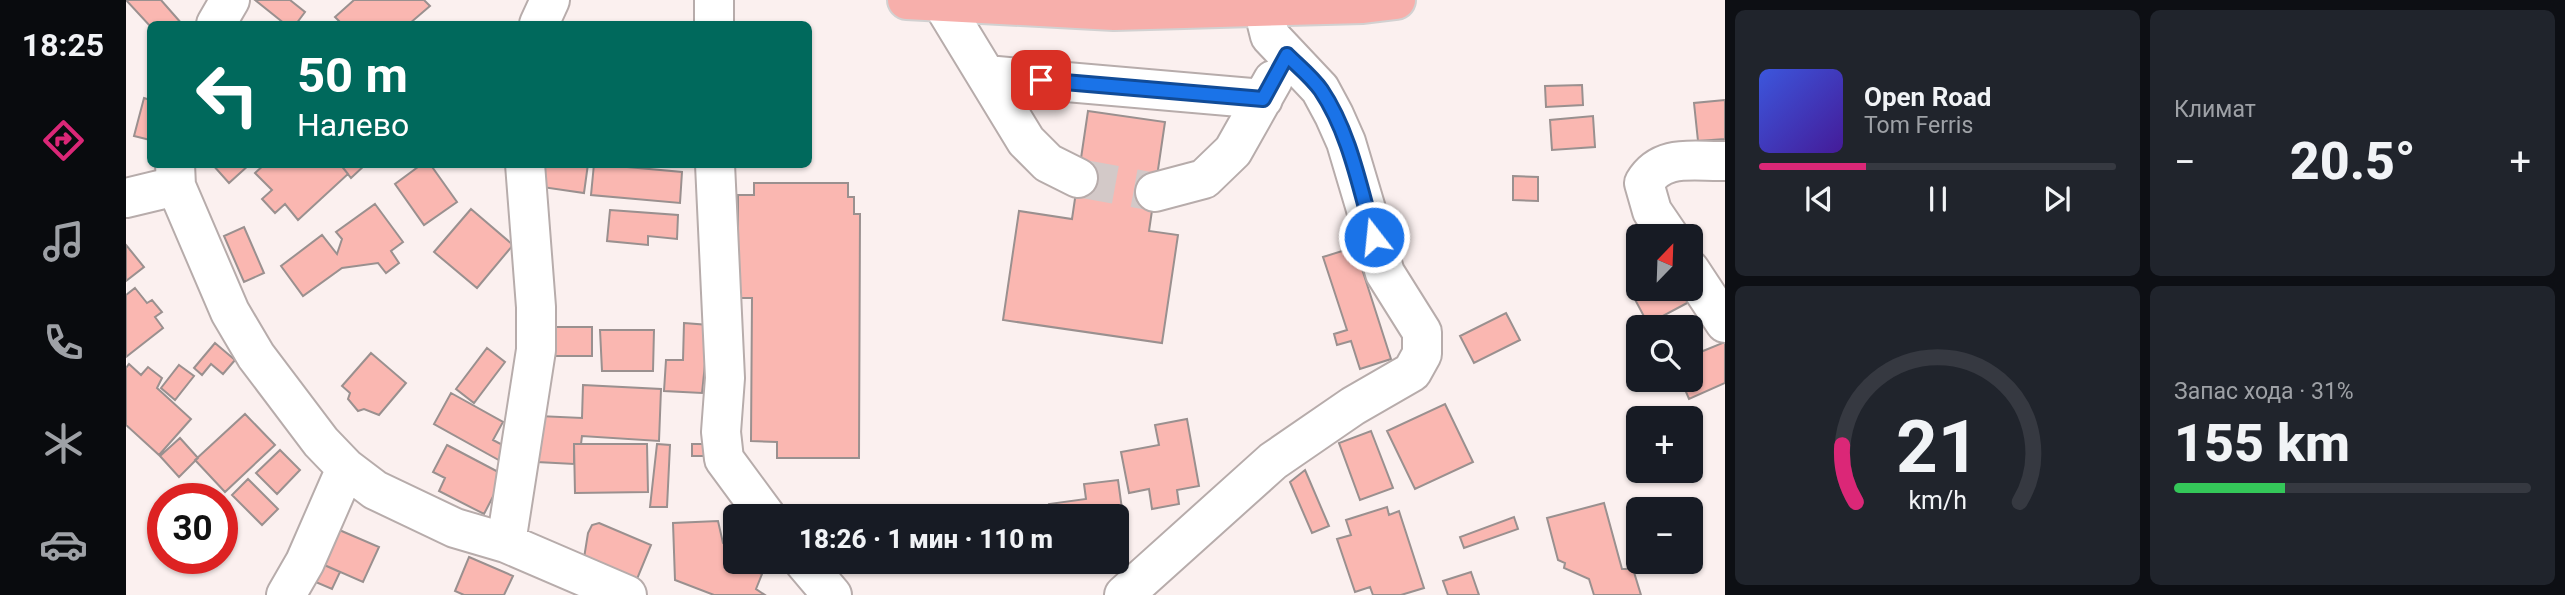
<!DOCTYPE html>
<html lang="ru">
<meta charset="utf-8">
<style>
:root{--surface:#171b24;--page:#20242c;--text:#f1f3f6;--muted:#9ea1a6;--line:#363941;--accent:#db2777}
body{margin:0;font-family:Roboto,sans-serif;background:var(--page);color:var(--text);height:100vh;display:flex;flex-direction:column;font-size:26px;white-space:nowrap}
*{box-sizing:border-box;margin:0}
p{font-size:23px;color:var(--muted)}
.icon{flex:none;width:38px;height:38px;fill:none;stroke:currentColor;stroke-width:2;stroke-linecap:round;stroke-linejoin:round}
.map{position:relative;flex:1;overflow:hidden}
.drawer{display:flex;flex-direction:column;gap:10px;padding:10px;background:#0d0f14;width:840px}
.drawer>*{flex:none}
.top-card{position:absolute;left:21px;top:21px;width:665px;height:147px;border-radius:10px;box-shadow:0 2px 5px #0004;background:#00695c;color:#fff;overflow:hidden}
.needle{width:46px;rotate:23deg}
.buttons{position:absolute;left:1500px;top:224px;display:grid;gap:14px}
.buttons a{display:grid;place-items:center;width:77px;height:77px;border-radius:10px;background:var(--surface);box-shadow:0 2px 5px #0004;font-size:35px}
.speed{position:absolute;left:21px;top:483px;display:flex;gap:14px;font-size:35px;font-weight:700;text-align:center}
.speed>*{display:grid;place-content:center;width:91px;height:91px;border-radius:50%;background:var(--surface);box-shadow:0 2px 5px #0004;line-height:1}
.speed .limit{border:10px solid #d22;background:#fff;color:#111}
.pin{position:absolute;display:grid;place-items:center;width:60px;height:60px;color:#fff;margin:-30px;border-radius:14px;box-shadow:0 4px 10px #0006}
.me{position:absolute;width:77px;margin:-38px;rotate:344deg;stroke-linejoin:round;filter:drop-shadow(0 0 5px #0008)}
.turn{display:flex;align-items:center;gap:24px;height:147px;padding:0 35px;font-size:32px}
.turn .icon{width:91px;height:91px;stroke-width:2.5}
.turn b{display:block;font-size:49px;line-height:60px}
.big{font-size:52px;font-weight:800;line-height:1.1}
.drawer .tile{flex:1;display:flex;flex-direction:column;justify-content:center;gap:10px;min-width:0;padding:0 24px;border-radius:10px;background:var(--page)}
.drawer .dial{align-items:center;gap:0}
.dial svg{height:182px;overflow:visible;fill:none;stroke:var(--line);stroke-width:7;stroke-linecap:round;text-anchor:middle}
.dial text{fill:var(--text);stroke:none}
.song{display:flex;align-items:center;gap:21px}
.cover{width:84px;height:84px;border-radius:10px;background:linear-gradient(135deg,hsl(230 70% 55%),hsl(260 70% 35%))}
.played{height:7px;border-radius:4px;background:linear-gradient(90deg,var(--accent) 30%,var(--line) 30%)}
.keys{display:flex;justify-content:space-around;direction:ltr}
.heat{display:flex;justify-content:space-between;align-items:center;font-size:38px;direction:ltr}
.charge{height:10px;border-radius:5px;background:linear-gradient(90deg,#34c759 31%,var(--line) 0)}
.drawer .tiles{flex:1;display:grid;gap:10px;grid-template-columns:repeat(2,1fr)}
.trip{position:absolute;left:597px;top:504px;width:406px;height:70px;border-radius:10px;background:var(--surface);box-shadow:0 2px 5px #0004;font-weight:800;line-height:70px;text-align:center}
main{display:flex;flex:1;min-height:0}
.menu{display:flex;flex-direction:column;width:126px;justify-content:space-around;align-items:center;background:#090b0e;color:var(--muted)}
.menu .icon{width:49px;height:49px}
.menu .selected{color:var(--accent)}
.menu b{font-size:32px;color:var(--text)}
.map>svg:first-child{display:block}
.building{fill:#fab7b1;stroke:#9a908f;stroke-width:2}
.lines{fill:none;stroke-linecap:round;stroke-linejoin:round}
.minor-tunnel{stroke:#d3c9c8;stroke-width:38;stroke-dasharray:38 19;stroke-linecap:butt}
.minor-casing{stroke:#b7acab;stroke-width:42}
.major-casing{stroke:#d2d1d1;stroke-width:42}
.minor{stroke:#fff;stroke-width:38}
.major{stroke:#f7afab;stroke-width:38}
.route-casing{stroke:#114b97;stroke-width:18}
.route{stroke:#1a73e8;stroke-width:12}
</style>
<main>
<nav class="menu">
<b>18:25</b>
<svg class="icon selected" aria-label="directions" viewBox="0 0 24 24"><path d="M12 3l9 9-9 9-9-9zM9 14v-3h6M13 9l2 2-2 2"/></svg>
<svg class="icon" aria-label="music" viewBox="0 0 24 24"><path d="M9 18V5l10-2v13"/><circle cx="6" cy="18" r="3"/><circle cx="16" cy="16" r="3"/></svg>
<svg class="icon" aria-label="phone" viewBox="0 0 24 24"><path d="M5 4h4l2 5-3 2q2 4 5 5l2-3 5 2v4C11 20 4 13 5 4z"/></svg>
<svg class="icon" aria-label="climate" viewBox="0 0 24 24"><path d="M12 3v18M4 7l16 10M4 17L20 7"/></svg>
<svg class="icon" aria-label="car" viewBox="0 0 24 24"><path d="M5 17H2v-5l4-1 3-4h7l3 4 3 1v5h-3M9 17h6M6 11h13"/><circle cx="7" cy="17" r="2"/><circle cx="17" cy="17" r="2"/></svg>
</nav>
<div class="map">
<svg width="1599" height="595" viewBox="0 0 1599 595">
<rect width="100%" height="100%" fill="#fbf0ef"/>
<path class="building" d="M0,0H35L56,24L24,26Z
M129,0H164L179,12L170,24H159Z
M228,0H298L304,6L283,24H216L209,17Z
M1456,85L1457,105L1420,107L1419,86Z
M18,98L24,100V140L8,136Z
M1599,100V139L1572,141L1568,103Z
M962,111L1039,122L1023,231L1052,235L1036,343L877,320L893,211L946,219Z
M1467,116L1469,147L1426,150L1424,120Z
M86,164H124L103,183Z
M139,164H214L222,174L172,220L159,204L149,213L136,199L146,190L129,173Z
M214,164H240L225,178Z
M296,164H304L331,202L298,225L269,184Z
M419,164H462L458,193L416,187Z
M468,164L556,172L554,203L465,195Z
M1387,176L1412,177V201L1387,200Z
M628,183H722V197H728V214H734L733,458H651V442L625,441L626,298H612V195H628Z
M249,204L277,242L265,251L273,263L260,273L252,263L216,268L177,296L155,266L196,235L211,254L216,239L210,232Z
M345,209L387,245L351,288L308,252Z
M484,210L552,215L551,239L522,236V245L481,241Z
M118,227L138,273L118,282L98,236Z
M0,245L18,267L0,281Z
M1229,247L1265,359L1234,369L1225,341L1211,345L1208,334L1221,330L1197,257Z
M9,288L21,303L26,300L36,312L29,317L37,328L0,357V295Z
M1512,288L1556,289L1563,302L1522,324L1505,292Z
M1380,313L1394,340L1348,363L1334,336Z
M558,323L583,325L576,393L538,391L540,360H557Z
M429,327H466V356H428Z
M474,330H528L527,371H476Z
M1599,342V383L1563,399L1555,380H1564V349L1571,346L1577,351Z
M89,343L109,360L97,374L85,364L76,375L68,368Z
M361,348L379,362L348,403L330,389Z
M245,353L280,383L253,415L238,409L232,411L222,399L224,393L216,386Z
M3,364L15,375L22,367L36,378L31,388L65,419L33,455L0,425V368Z
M53,365L68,376L49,400L35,388Z
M457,385L535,389L533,441L456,436L455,444H448V464L411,462L413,416L456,418Z
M325,393L377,422L367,440L386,450L378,463L308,424Z
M1319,404L1347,462L1289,489L1261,431Z
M119,414L149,445L99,492L69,460Z
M1061,419L1073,486L1051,490L1053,504L1026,509L1023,489L1003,493L995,452L1033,445L1029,425Z
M1245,431L1267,488L1234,500L1213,443Z
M54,438L72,458L53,477L34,456Z
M448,444H521L522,492L449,493Z
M531,444L544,445L541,507H524Z
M566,444H581V456H566Z
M321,445L378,475L358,514L313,491L319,478L307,472Z
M154,450L174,470L151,494L130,473Z
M1179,470L1203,526L1186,533L1164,482Z
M122,479L152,509L136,525L106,495Z
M992,480L1000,538L990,539V516H925L923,504L960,499L958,484Z
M1478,503L1496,569H1507L1515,595H1468L1463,579L1438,568L1439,563L1432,560L1421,518Z
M1261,507L1263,515L1273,511L1298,588L1275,595H1247L1244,587L1229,592L1211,539L1225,535L1220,520Z
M1388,517L1392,529L1338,548L1334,537Z
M592,521L597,543L609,553V562H620L619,567L636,574L630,589L639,595H588L549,580L547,523Z
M473,523L525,545L511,579L458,558L462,533L466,525Z
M211,529L253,547L237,582L196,564Z
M343,557L387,576L378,595H338L329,591Z
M952,562H986V563L953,568Z
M196,564L214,572L206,589L178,577Z
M1345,572L1353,595H1322L1317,581Z"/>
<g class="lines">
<path class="minor-tunnel" d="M952,178L1029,192"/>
<g class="minor-casing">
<path id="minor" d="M588,0V24
M816,3L900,141L922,163L952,178
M90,24L104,0
M413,24L424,0
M860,75L1137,99
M49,164L50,186L104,312L130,356L195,442L220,468L249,490L329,528L380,543L501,595
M589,164L599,378L595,432L598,459L640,516
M1029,192L1078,179L1107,151L1147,80
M0,198L50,186
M1543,236L1526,211L1518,183C1536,153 1568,162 1599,161
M1564,270L1599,323
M380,543L410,350V307L399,164
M678,562L706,595
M160,595L179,562L220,468
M998,595L1147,461L1227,406L1286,372L1296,354V332L1259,273L1220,142L1208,115L1194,89L1144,36L1135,0"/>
</g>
<g class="major-casing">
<path id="major" d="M781,0L988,11L1237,4L1270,0"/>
</g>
<use href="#minor" class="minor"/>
<use href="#major" class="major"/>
</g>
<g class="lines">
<g class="route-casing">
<path id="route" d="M915,80L1137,99L1161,55C1172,66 1186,77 1195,90C1224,133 1234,189 1248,237"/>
</g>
<use href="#route" class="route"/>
</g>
</svg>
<div class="buttons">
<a><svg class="needle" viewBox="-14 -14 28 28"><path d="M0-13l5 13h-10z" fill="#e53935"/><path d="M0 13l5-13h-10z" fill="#9ea1a6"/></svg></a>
<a><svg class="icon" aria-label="search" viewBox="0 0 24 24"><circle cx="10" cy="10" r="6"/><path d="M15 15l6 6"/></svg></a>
<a>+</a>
<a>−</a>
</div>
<div class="speed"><div class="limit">30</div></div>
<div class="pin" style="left:915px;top:80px;background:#d93025"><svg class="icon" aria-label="arrive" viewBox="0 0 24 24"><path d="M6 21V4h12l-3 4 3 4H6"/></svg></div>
<svg class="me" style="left:1248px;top:237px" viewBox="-20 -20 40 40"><circle r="17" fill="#1a73e8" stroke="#fff" stroke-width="3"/><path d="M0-11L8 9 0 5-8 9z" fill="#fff"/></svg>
<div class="trip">18:26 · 1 мин · 110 m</div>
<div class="top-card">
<div class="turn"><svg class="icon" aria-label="left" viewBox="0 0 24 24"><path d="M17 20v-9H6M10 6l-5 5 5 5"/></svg><div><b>50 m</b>Налево</div></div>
</div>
</div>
<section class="drawer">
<div class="tiles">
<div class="tile">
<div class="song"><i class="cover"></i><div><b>Open Road</b><p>Tom Ferris</p></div></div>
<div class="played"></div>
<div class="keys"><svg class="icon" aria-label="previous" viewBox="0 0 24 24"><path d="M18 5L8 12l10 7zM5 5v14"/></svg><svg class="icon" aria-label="pause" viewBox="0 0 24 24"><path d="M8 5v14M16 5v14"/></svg><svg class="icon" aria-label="next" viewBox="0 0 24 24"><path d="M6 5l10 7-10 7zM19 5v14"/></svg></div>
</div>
<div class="tile"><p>Климат</p>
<div class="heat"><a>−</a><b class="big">20.5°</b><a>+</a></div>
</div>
<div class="tile dial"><svg viewBox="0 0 100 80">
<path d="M14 69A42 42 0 1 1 86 69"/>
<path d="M14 69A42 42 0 0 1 8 44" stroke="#db2777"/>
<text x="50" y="56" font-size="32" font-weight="700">21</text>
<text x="50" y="72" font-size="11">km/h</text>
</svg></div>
<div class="tile"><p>Запас хода · 31%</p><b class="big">155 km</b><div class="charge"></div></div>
</div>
</section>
</main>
